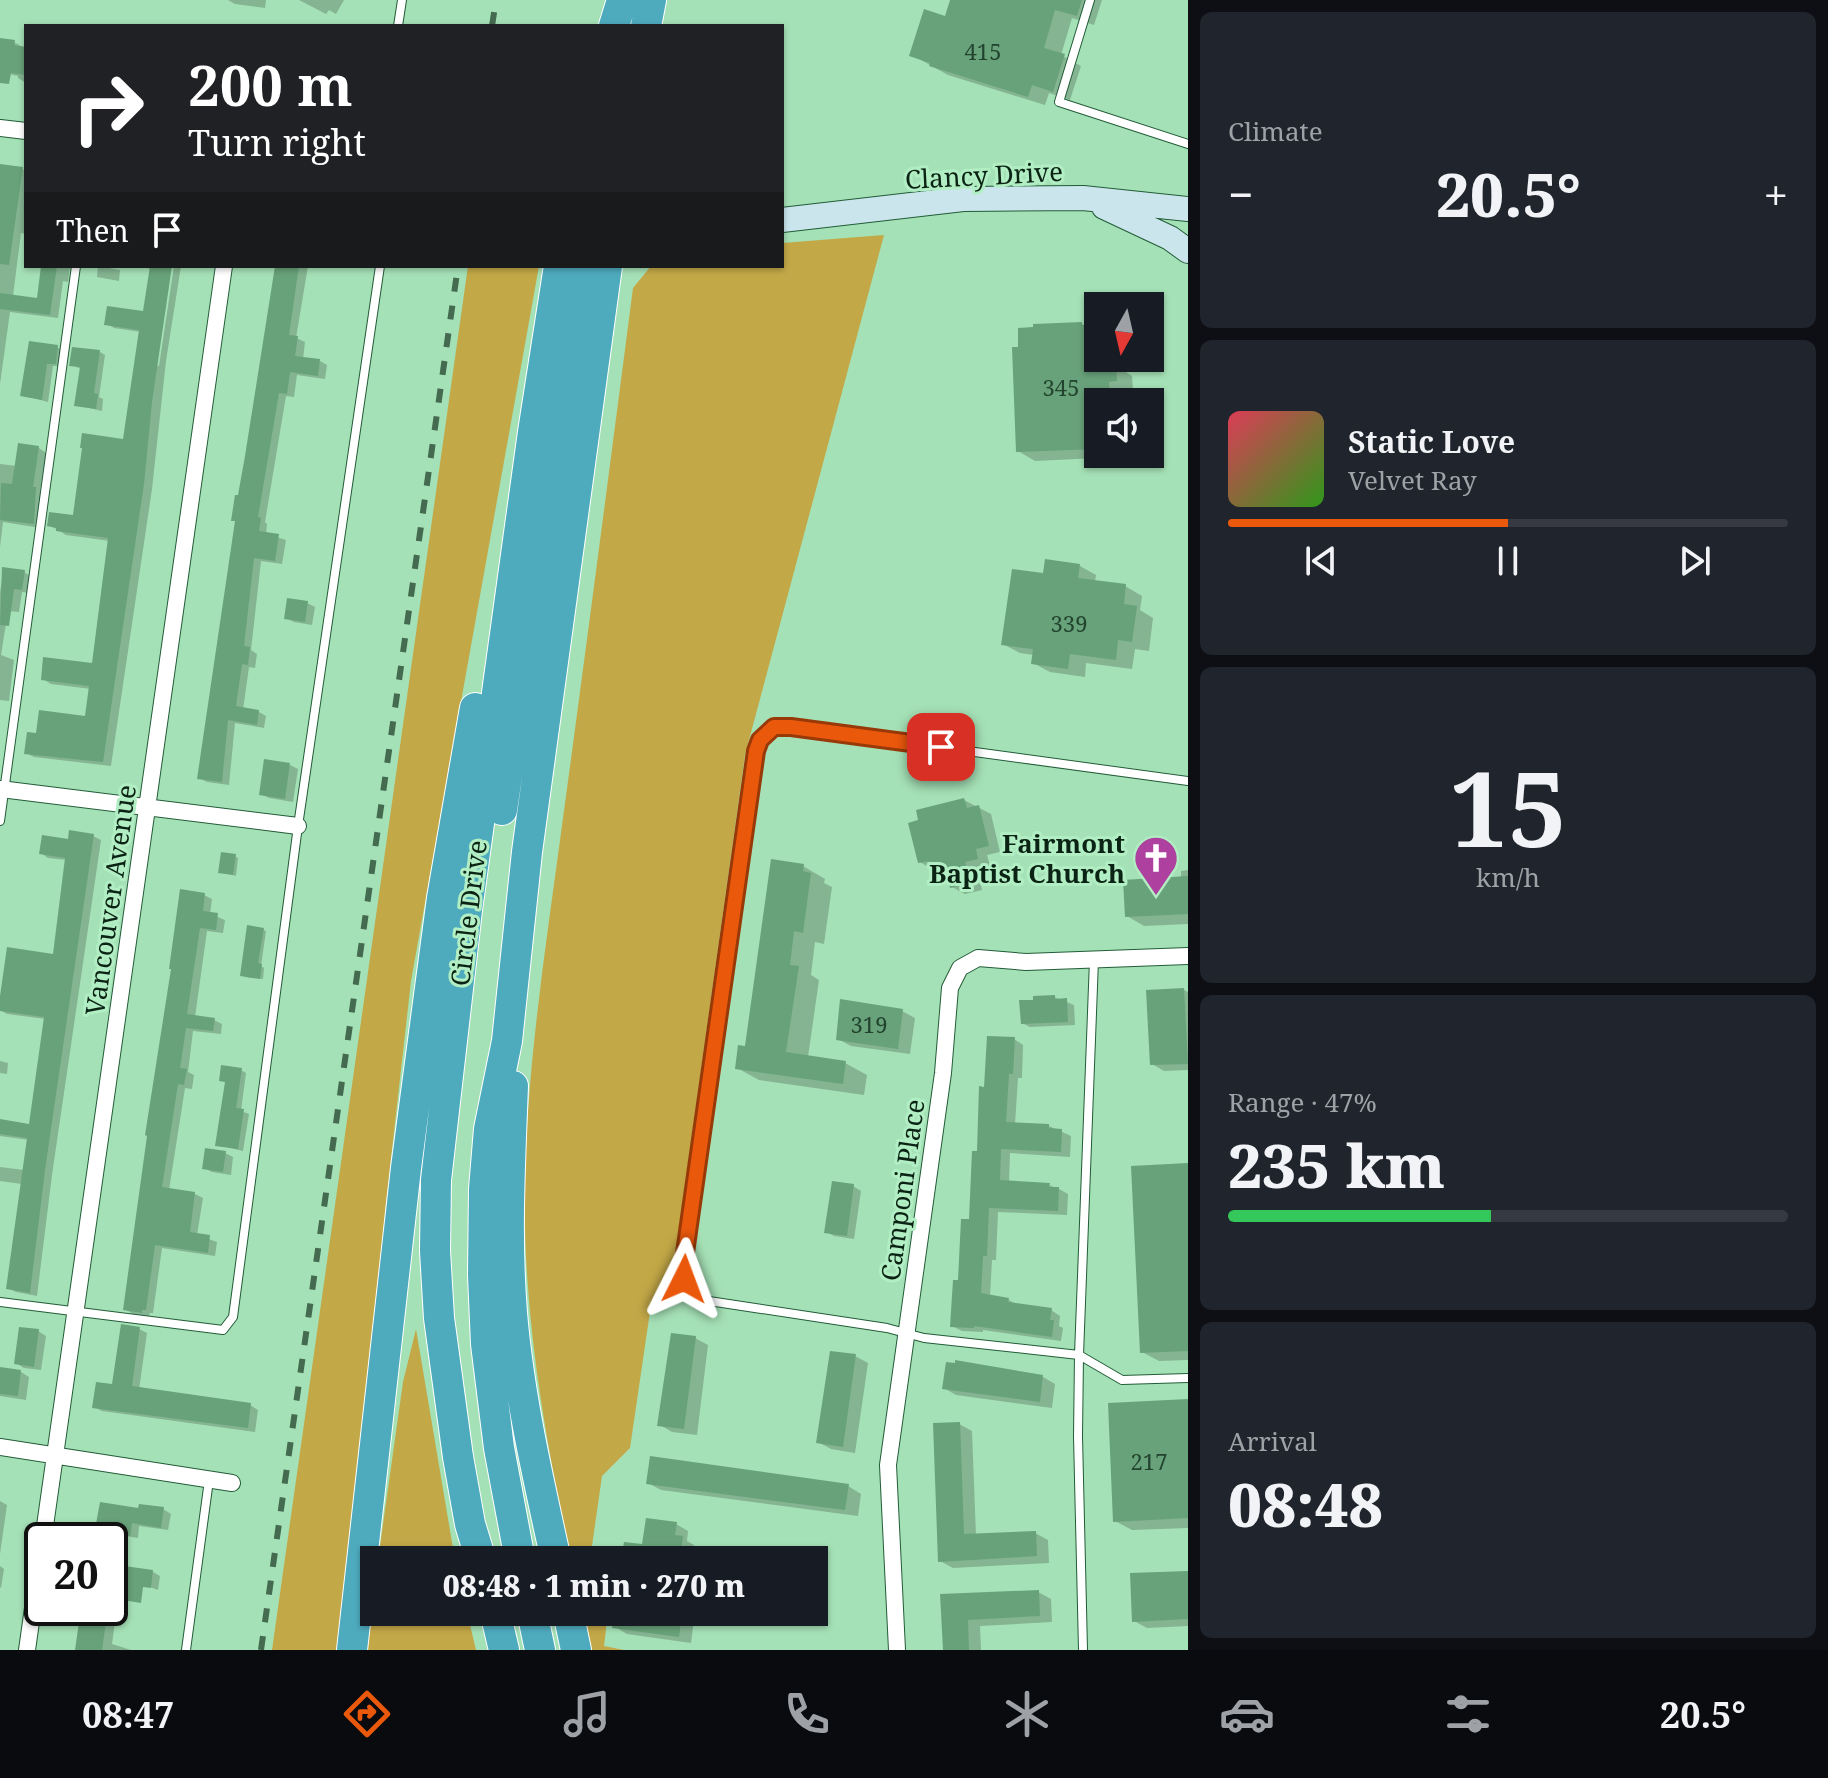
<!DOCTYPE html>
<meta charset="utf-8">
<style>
:root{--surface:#171b24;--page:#20242c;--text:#f1f3f6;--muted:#9ea1a6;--line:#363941;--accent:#ea580c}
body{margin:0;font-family:"Noto Serif",serif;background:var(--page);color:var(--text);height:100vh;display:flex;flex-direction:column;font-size:30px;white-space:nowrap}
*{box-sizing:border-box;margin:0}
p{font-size:26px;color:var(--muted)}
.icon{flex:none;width:44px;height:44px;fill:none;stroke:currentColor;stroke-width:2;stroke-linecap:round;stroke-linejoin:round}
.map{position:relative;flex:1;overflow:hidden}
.sheet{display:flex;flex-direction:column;gap:12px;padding:12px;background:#0d0f14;width:640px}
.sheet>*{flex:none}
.banner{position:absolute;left:24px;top:24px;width:760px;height:244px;border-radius:0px;box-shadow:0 2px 6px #0004;background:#202124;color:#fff;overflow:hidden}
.needle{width:52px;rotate:188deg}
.tools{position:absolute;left:1084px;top:292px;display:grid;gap:16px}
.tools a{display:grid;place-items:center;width:80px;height:80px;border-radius:0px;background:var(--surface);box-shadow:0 2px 6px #0004;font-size:40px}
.speed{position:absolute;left:24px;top:1522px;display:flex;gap:16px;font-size:40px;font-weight:700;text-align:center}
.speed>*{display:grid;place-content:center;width:104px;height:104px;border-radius:50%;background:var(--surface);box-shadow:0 2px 6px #0004;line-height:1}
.speed .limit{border:4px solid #111;border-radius:12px;background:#fff;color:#111}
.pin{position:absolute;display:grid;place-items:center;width:68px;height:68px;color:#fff;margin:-34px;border-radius:16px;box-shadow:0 4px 12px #0006}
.me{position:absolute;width:88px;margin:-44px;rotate:3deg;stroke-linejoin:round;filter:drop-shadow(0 0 6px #0008)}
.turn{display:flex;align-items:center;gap:28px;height:168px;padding:0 32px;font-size:36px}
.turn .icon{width:104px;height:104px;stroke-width:2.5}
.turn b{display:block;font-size:56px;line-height:68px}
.then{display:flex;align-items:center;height:76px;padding:0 32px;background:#0003;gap:16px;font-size:30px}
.big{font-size:60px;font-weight:800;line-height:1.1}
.sheet .card{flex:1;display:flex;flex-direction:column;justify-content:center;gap:12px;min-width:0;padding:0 28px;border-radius:12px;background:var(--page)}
.sheet .dial{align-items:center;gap:0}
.dial b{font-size:104px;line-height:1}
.song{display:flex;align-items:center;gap:24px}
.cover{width:96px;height:96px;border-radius:12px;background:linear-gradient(135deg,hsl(350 70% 55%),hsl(110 70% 35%))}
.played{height:8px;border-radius:4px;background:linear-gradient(90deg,var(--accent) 50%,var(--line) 50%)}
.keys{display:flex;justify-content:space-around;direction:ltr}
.heat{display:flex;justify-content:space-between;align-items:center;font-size:44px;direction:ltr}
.charge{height:12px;border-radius:6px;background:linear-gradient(90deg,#34c759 47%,var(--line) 0)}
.trip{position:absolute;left:360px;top:1546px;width:468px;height:80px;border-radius:0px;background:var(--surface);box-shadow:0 2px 6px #0004;font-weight:800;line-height:80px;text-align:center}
.tabs{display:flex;height:128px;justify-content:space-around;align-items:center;background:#090b0e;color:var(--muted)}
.tabs .icon{width:56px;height:56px}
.tabs .selected{color:var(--accent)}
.tabs b{font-size:36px;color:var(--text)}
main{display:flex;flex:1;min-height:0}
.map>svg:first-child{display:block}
.green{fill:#c3a847}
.shadow{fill:#0003}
.building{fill:#68a27a}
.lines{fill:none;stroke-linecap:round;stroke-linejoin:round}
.lane-casing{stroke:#225c38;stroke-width:10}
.street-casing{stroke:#225c38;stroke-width:18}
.secondary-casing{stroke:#225c38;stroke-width:26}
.highway-casing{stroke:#fff;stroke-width:32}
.lane{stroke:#fff;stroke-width:8}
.street{stroke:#fff;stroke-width:16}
.secondary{stroke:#cae6ec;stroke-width:24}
.highway{stroke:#4eabbe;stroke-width:30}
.rail{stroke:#446a50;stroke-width:6;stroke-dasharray:14 14;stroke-linecap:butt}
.route-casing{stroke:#983908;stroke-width:20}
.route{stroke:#ea580c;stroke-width:14}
.labels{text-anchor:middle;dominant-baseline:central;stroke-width:6;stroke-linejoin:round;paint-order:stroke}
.number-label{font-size:22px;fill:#22432e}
.street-label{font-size:26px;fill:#0b2314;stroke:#b2eec3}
.poi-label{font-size:26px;font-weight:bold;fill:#0b2314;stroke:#b2eec3;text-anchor:end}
</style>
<main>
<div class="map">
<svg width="1188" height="1650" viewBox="0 0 1188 1650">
<rect width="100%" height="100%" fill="#a5e1b6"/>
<path class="green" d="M884,235L745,755L668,1306L651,1305L630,1448L602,1476L592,1546L616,1549L615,1560H571C551,1466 533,1370 527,1274C517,1120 543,970 563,818C587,642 610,465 633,288L651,266H782V243Z
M468,266H539L411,981L385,1212L369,1385L337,1650H272Z
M416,1329L455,1560H378L403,1382Z
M374,1589V1612H467L476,1650H366Z
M583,1612H608L604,1646L624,1650H592Z"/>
<path class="shadow" d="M228,0H266L265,8L235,4Z
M299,0H344L336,14L329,10L326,14Z
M952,0H1102L1094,25L1072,18L1061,55L1081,66L1070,100L1049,93L1045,105L948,75L912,55L946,18Z
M0,40L14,42L26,49V83L18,78V76L0,72Z
M0,166L26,170V234L21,233L13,296L38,300L43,266H70L68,282L63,281L58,318L10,312L0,384Z
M98,266L120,270L119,281L97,277Z
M138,266H170L155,365L159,366L174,266H181L166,361L152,489L111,766L34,757L26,753L37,736L87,718L91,689L51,684L43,679L94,665L110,541L66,535L50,525L75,518L124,441L141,332L114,328L106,323L145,313L151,269Z
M275,266H308L296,338L305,342L303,359L320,361L327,365L325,379L297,375L294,397L286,396L265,522L267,524L266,534L286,540L282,564L261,561L251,650L257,654L255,668L249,667L243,710L259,712L266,716L264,728L235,723L229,785L207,782L199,778L239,497L275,276Z
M1081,324L1098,327V358H1123V370L1132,376L1133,390H1125L1126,402H1098V454H1119V457L1035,461L1018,451Z
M57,347L63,350L61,366H53L48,402L22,395Z
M100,352L105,355L99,397L103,399L102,411L76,405L81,369L72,365Z
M39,448L46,453L40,492L43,493L41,528L3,522L0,547V464L17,466Z
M1080,566L1096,575L1095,582L1125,586L1142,596L1140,610L1153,618L1149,651L1135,649L1132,669L1086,663L1085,677L1050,672L1033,663L1034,655L1020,653L1003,644L1045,575Z
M4,569L24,572L32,577L30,593L22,592L19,612L8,611L1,655L14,660L9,701L0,700V592Z
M307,603L315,607L312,625L294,622L286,618Z
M290,765L298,769L293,802L269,798L261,794Z
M964,800L991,814L1000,852L987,855L990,866L977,869L982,890L965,894L952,887L949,876L945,877L920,862Z
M93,836L101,840L52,1175L37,1296L16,1292L8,1288L22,1184L0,1181V1167L24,1170L29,1140L0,1136V1121L31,1126L46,1019L7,1014L0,1010V1006L55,956L67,860L48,858L41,853L70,841Z
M235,856L238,858L236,876L221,872Z
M803,866L825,879L824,883L832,887L824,944L815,942L811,975L819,980L808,1057L845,1063L867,1075L864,1095L759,1080L737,1068L747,1048Z
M1188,870V924L1144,926L1127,916L1181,879V871Z
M204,895L212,899L210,914L225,920L223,933L207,931L195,1017L214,1020L222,1024L221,1034L193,1031L188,1072L194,1075L192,1089L185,1088L169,1190L195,1194L203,1198L197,1235L217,1242L215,1256L162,1248L153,1313H150L149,1316L133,1314L125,1309Z
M263,930L266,931L261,966L264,968L263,979L245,977Z
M1184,990L1188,992V1070L1164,1071L1152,1064Z
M1054,997L1074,1005L1075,1025L1030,1027L1022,1023Z
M902,1011L915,1018L910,1054L851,1046L838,1039Z
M1014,1039L1023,1045L1022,1078H1018L1015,1124L1049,1126L1071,1136L1070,1157L1010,1153L1009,1183L1049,1185L1059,1189L1068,1194L1067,1215L998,1212L996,1260H992L990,1297L1009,1300L1019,1306L1051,1310L1060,1316L1059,1326L1063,1328L1061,1341L983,1330V1332L962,1331L952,1326L970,1221L986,1089Z
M0,1061L8,1063L7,1074L0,1073Z
M241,1070L246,1073L241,1111L249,1114L243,1151L217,1145L227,1083L221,1080Z
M225,1153L233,1157L231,1175L212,1172L204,1168Z
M1188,1165V1360L1159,1361L1142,1352Z
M853,1186L861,1191L854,1239L834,1236L827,1232Z
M139,1329L147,1333L139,1390L250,1405L258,1410L255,1432L102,1411L94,1407L114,1386Z
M38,1331L46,1336L41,1370L24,1368L16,1363Z
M695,1338L708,1345L697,1435L672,1432L660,1425Z
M855,1356L868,1363L855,1453L831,1449L818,1442Z
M0,1370L21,1372L29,1377L26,1400L0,1396Z
M1043,1377L1055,1384L1052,1408L956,1395L944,1388Z
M1188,1401V1528L1132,1530L1115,1521Z
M959,1424L972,1431L976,1536L1035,1533L1048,1540L1049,1563L953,1568L940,1561Z
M648,1483L848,1486L861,1494L858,1516L661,1490Z
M0,1501L7,1505L0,1554Z
M101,1504L140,1510L163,1509L171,1514L168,1530L139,1526L138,1538L125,1536L121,1568L153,1572L160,1576L158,1590L110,1572V1540H96Z
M676,1524L688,1531L687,1541L694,1545L693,1554L702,1560H623Z
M0,1566L4,1569L1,1588L0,1587Z
M1188,1573V1626L1147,1628L1134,1621Z
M1038,1592L1051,1599L1052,1622L980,1626L981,1650H944L942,1596Z
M110,1595L118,1600L112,1644L131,1650H77L83,1608H110Z
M617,1612H695L691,1643L627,1634L615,1627Z"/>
<path class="building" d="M950,0H1082L1077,16L1055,10L1044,48L1065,54L1053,92L1032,85L1028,97L929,66L930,63L909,56L924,9L945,16Z
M0,38L15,40L14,45L26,47V75L11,73L9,84L0,83Z
M0,164L23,167L9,265L0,264Z
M41,266H57L50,315L0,309V293L37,298Z
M150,266H172L152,402L144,484L103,762L24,754L27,732L36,733L39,710L85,716L89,686L41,680L43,657L92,663L108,538L56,531V528L47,526L49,512L73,515L82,448H80L82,433L123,439L139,330L104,325L107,306L143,311Z
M275,266H299L289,335L298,336L295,356L320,359L318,376L290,372L287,394L279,393L258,517L261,518L259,531L279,534L275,561L254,558L244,646L250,647L248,665L242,664L236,706L259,710L257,725L228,720L222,782L197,779L235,521H231L235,495H238L245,456Z
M1082,322V325H1098V358H1107V364H1116L1117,381L1109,382L1110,393L1100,394L1101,402H1098V449L1016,452L1012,347H1018V328L1033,327V324Z
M29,341L58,345L56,364H47L42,400L20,396Z
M72,347L100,350L94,393L98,394L96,409L74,406L80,367L69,366Z
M18,443L39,446L33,487H36L34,524L0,520L1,483L12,484Z
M1045,559L1080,564L1078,578L1126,584L1124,604L1137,606L1132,642L1118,640L1116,660L1070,654L1068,669L1031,664L1033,649L1001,645L1012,569L1043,573Z
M2,567L25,570L22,590L14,589L9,626L0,625Z
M287,598L308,601L305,622L284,619Z
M264,759L290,763L285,799L259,795Z
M964,798L967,808L979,805L989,846L976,849L978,859L965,862L971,883L950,888L945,867L931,871L929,861L918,863L908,823L918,820L916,810Z
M69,830L94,834L45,1170L30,1293L6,1289L27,1138L0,1134V1119L29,1124L44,1017L0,1011V996L7,947L53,954L65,858L39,854L42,835L68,839Z
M221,852L236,854L233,875L218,873Z
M771,859L804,864L803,871L811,873L803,933L794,931L790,965L799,966L786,1052L846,1061L843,1084L735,1069L738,1045L745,1046Z
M1188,876V914L1125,917L1123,880Z
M180,889L205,893L203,911L218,913L216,930L200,928L187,1014L215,1018L213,1031L186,1028L180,1068L187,1069L184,1085L178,1084L162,1187L195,1192L190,1232L210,1235L208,1253L155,1245L146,1310H142V1313L123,1310L147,1136L145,1135L171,969H169Z
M247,925L264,928L258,963L262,964L260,979L240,976Z
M1184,988L1188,1064L1150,1065L1146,990Z
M1055,995V999L1067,998L1068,1022L1021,1024L1019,1000H1033V996Z
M840,999L903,1009L898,1049L836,1040Z
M987,1036L1015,1037L1013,1074H1009L1006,1122L1049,1124V1128L1062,1129L1061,1152L1001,1149L1000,1180L1050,1183L1049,1187H1059L1058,1211L989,1208L987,1256H983L981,1293L1009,1298L1008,1302L1052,1308L1050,1320H1054L1052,1337L974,1326V1328L950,1327L953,1280H958L961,1219H969L972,1151H977L979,1086L984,1087Z
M221,1065L242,1068L236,1108L244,1109L238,1149L215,1146L225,1082L219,1081Z
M205,1148L226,1151L223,1172L202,1169Z
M1188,1163V1351L1140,1353L1131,1166Z
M832,1181L854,1184L847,1236L824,1233Z
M121,1324L140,1327L132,1386L251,1403L248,1428L92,1408L96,1382L112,1384Z
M19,1327L39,1329L34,1367L14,1364Z
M671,1333L696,1336L684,1429L657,1426Z
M830,1351L856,1354L843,1447L816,1443Z
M955,1360L1043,1375L1040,1402L942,1389L946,1362L955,1363Z
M0,1367L21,1370L18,1396L0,1394Z
M1188,1399V1518L1113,1522L1108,1403Z
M960,1422L964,1534L1036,1531L1037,1556L938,1562L933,1423Z
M650,1456L849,1484L845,1510L646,1484Z
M100,1502L138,1508L139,1504L164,1507L161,1528L132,1523L130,1536L118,1533L117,1539L94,1535Z
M646,1518L677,1522L675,1535L683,1536L680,1560H621L624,1542L642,1544Z
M110,1564L153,1570L151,1588L143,1587L141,1603L110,1598Z
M1188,1571V1619L1132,1622L1130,1573Z
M1039,1590L1040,1616L968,1620L969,1650H943L940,1594Z
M81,1608H108L102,1650H75Z
M615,1612H682L679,1637L612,1628Z"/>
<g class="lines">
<g class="lane-casing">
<path id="lane" d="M1090,0L1059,102L1188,144
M398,26L402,0
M1188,781L791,727C771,727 763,732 756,751L683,1267L689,1290L709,1301L887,1328L924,1338L1079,1355L1122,1380L1188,1378
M0,821L76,266
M0,1302L223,1330L233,1317L298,826L380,266
M186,1650L209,1480
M1083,1650L1078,1436L1079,1355L1094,960"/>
</g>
<g class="street-casing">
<path id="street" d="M0,128L26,131
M0,789L298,826
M0,1447L232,1483
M43,1540L224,266
M27,1650L42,1544
M897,1650L888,1465L943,1073L950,988L960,968L978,958L1026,962L1188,956"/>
</g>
<g class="secondary-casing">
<path id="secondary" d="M1104,207L1170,238L1188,251
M782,220L963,199L1083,198L1188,209"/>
</g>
<g class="highway-casing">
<path id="highway" d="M614,26L622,0
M646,26L651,0
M502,810L583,266
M513,1086C510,1162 506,1237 512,1313C519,1396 538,1478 556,1560
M481,1560L470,1524L458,1457L439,1318L435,1251L436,1180L467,910L533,432L559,266
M520,1560L499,1448L486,1344L483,1275L484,1189L489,1129L507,1041L527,852L607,266
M495,1612L504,1650
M532,1612L540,1650
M568,1612L576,1650
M352,1650L406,1168L442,898L475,708"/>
</g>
<use href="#lane" class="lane"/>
<use href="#street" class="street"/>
<use href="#secondary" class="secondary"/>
<use href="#highway" class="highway"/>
<path class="rail" d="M492,26L496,0
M261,1650L458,266"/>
</g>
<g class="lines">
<g class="route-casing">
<path id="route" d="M684,1279L683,1267L756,751L760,740L774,727H791L941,747"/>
</g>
<use href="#route" class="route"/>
</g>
<defs>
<g id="church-pin" transform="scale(2.3)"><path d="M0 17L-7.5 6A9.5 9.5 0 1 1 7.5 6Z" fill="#ae419f" stroke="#b2eec3"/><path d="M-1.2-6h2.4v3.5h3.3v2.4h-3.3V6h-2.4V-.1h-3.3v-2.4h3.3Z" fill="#fff"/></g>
</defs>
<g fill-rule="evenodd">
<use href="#church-pin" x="1156" y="858"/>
</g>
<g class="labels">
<g class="number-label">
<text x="983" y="51">415</text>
<text x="1061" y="387">345</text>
<text x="1069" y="623">339</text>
<text x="869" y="1024">319</text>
<text x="1149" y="1461">217</text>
</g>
<g class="street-label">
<text transform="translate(984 175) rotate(-3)">Clancy Drive</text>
<text transform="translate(110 900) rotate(-82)">Vancouver Avenue</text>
<text transform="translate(468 913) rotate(-83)">Circle Drive</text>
<text transform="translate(902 1190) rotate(-82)">Camponi Place</text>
</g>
<g class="poi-label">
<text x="1125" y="843">Fairmont<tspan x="1125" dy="30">Baptist Church</tspan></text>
</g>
</g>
</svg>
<div class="tools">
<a><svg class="needle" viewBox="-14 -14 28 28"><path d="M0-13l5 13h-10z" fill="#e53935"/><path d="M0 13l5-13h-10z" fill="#9ea1a6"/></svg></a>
<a><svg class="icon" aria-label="sound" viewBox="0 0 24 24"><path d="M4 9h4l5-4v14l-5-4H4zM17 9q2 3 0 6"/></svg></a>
</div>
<div class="speed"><div class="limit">20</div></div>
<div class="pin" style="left:941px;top:747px;background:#d93025"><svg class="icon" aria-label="arrive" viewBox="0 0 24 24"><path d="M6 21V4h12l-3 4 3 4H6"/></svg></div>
<svg class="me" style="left:684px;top:1279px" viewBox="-20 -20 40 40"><path d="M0-17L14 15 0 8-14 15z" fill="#ea580c" stroke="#fff" stroke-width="4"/></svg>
<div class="trip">08:48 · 1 min · 270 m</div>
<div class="banner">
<div class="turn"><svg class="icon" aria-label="right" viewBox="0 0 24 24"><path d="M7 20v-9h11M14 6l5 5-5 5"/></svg><div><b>200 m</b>Turn right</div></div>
<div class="then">Then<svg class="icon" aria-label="arrive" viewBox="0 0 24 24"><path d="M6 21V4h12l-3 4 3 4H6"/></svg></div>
</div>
</div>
<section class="sheet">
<div class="card"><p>Climate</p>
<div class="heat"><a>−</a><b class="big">20.5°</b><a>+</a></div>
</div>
<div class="card">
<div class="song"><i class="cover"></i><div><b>Static Love</b><p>Velvet Ray</p></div></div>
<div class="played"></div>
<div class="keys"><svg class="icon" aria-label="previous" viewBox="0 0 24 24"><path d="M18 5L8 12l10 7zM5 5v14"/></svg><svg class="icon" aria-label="pause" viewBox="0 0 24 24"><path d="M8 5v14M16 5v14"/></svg><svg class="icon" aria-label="next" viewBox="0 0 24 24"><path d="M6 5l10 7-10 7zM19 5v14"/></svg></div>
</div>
<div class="card dial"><b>15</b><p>km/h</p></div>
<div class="card"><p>Range · 47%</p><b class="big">235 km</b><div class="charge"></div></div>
<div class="card"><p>Arrival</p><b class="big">08:48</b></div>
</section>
</main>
<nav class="tabs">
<b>08:47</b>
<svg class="icon selected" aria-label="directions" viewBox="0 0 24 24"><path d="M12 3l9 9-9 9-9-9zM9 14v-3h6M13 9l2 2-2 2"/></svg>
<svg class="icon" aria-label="music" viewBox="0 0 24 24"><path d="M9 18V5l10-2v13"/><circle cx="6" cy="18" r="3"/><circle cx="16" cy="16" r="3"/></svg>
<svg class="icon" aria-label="phone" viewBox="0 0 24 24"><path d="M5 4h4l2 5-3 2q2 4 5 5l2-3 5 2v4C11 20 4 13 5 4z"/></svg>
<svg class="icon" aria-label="climate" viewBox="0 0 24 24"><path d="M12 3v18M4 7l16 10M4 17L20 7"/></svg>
<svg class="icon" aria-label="car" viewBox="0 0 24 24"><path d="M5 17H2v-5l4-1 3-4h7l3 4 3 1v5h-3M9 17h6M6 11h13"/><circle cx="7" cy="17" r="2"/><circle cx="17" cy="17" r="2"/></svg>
<svg class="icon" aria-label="filters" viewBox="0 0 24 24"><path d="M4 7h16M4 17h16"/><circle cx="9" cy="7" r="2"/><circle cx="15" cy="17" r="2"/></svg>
<b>20.5°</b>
</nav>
